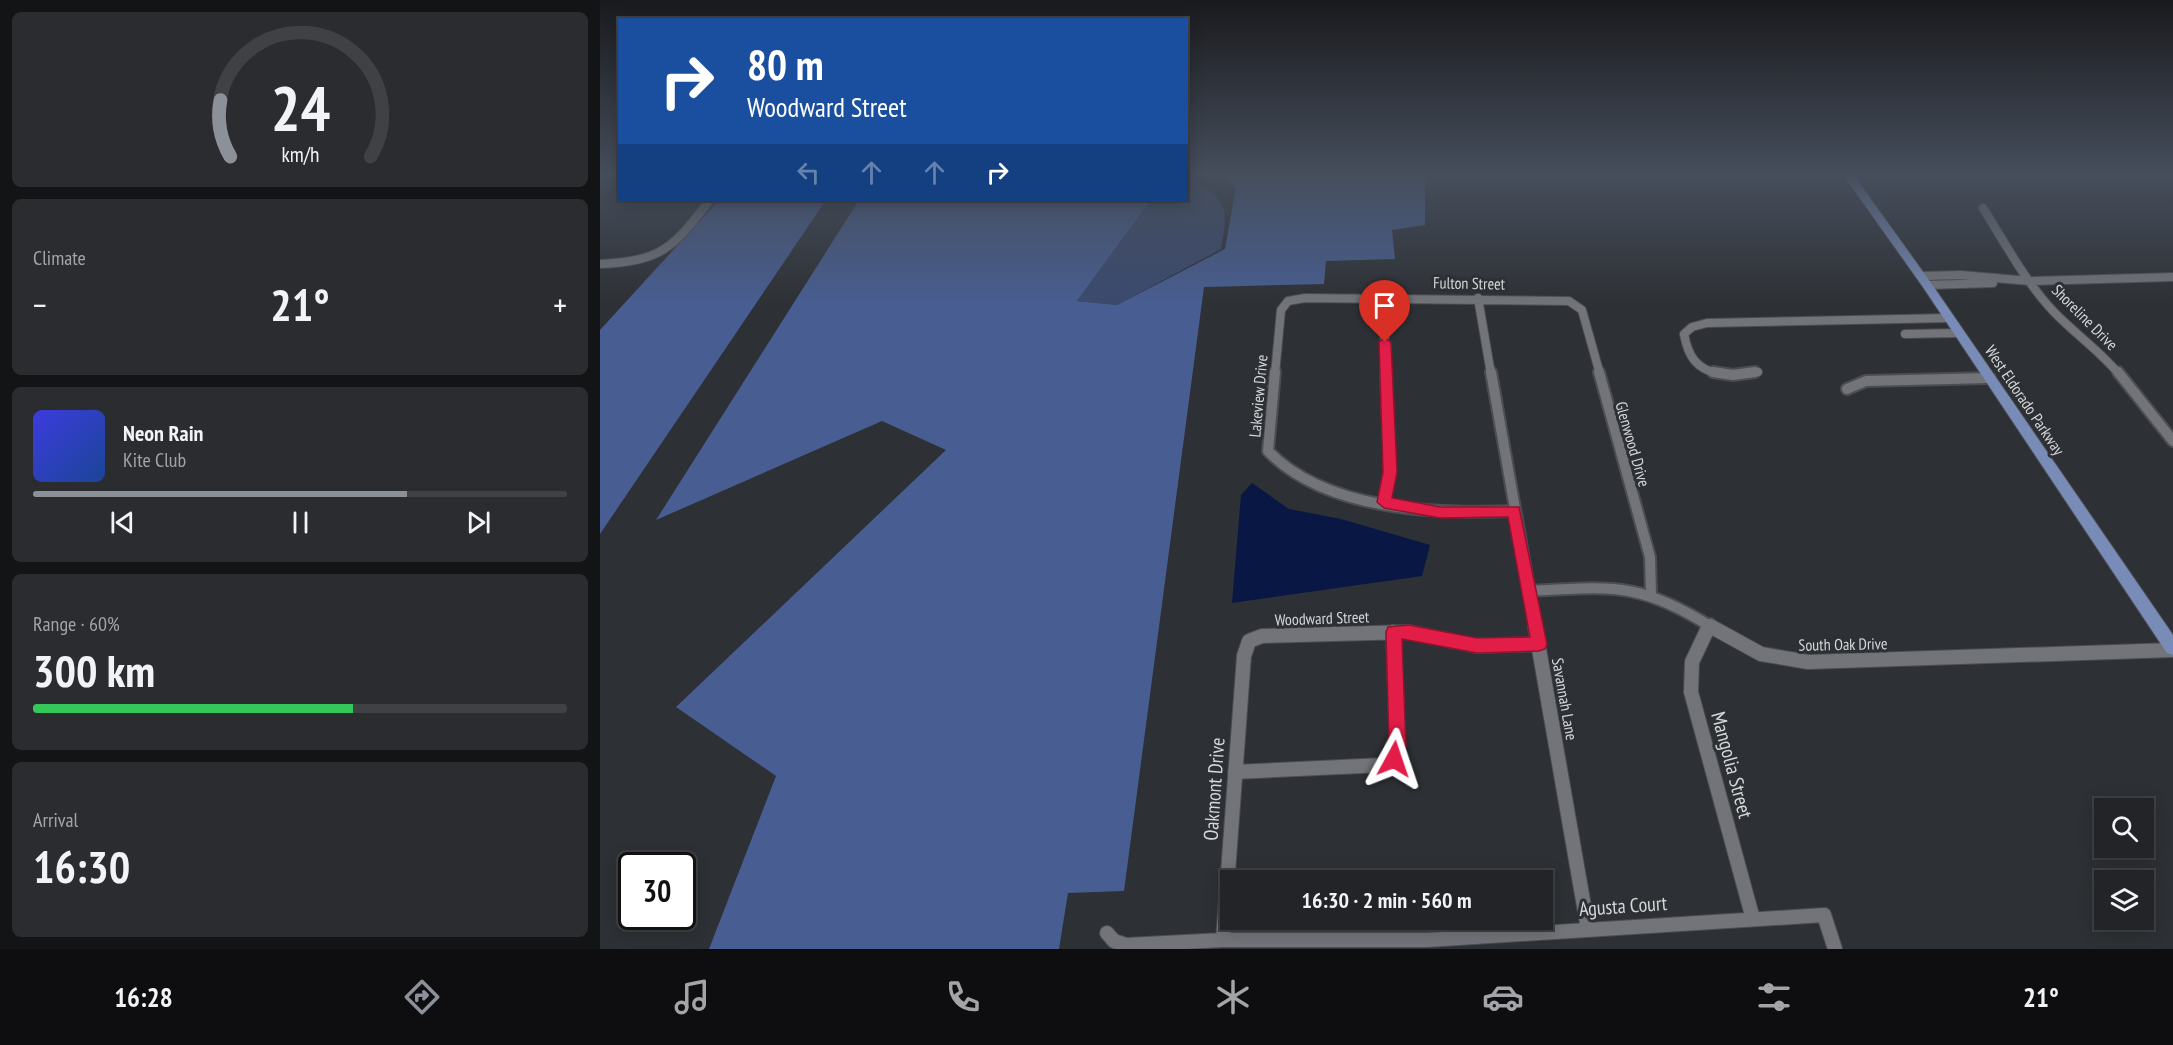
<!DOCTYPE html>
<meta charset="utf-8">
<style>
:root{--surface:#222427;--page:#2a2c2f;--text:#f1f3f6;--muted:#a2a4a7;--line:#3f4144;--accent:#8c9099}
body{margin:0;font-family:"PT Sans Narrow",sans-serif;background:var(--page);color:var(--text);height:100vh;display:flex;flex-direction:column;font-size:22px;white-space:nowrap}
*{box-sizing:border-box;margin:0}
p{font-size:20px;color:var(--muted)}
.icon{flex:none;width:33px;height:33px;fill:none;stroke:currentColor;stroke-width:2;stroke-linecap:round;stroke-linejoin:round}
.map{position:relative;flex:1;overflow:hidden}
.panel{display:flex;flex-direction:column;gap:12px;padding:12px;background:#131415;width:600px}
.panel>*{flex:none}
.top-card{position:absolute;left:18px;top:18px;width:570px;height:183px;border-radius:0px;box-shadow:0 3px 15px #0003,0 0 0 2px var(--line);background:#1a4fa0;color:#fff;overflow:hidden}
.fabs{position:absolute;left:1494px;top:798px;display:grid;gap:12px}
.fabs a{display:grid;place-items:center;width:60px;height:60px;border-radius:0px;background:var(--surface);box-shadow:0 3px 15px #0003,0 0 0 2px var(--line);font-size:30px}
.speed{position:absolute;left:18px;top:852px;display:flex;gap:12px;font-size:30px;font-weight:700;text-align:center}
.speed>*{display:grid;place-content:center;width:78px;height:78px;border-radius:50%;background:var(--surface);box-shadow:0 3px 15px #0003,0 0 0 2px var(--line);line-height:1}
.speed .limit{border:3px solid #111;border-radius:9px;background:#fff;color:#111}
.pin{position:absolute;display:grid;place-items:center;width:51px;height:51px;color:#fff;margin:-62px -26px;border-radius:50% 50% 50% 0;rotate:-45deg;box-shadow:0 0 6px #0007}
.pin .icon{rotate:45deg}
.me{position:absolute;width:66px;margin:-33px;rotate:5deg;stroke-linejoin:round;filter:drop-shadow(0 0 4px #0008)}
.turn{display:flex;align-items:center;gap:21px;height:126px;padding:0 30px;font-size:27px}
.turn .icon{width:78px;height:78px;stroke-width:2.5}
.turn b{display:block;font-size:42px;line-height:51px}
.lanes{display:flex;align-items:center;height:57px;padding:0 30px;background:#0003;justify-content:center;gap:30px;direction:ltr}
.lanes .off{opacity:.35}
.big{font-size:45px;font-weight:600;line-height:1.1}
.panel .widget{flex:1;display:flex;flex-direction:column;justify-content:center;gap:9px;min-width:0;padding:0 21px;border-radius:9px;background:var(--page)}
.panel .dial{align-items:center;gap:0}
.dial svg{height:156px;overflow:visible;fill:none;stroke:var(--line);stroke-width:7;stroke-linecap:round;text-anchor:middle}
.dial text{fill:var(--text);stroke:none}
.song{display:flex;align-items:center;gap:18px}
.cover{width:72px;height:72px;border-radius:9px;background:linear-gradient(135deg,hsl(240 70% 55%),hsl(220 70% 35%))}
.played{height:6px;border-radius:3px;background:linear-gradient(90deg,var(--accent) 70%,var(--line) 70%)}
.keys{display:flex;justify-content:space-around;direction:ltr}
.heat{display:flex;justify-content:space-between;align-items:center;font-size:33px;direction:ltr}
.charge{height:9px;border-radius:4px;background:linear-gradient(90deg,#34c759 60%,var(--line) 0)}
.trip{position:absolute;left:620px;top:870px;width:333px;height:60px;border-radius:0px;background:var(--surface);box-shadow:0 3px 15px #0003,0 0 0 2px var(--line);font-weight:600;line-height:60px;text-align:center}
.tab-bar{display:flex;height:96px;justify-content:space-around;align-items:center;background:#0e0e10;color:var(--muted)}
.tab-bar .icon{width:42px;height:42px}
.tab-bar .on{color:var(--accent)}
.tab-bar b{font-size:27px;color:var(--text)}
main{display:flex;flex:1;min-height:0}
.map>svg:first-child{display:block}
.green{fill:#3a4a6f}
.forest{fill:#485e92}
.water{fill:#081744}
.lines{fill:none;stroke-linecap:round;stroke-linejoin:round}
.minor-far2-casing{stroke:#4b4d51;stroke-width:10}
.minor-far1-casing{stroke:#4b4d51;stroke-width:14}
.minor-casing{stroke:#4b4d51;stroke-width:16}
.major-casing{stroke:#4b4d51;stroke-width:2}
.minor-far2{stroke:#727479;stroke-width:8}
.minor-far1{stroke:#727479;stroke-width:10}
.minor{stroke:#727479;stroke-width:14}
.major{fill:#798cb8;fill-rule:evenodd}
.route{fill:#e11d48;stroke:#92132f;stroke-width:1.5}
.labels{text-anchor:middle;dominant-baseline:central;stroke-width:6;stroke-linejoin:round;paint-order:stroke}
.street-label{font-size:16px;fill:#d5d7d9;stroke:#2d3034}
.near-street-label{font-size:20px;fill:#d5d7d9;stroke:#2d3034}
</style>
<main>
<section class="panel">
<div class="widget dial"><svg viewBox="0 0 100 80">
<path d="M14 69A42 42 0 1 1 86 69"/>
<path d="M14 69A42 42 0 0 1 9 40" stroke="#8c9099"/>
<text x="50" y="56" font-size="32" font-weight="700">24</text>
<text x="50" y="72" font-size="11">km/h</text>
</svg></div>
<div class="widget"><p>Climate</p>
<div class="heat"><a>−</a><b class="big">21°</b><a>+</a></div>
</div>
<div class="widget">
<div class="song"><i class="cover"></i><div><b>Neon Rain</b><p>Kite Club</p></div></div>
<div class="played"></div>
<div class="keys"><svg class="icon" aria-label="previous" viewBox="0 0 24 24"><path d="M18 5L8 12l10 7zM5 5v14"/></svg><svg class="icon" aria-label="pause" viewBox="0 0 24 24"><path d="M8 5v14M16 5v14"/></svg><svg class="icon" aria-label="next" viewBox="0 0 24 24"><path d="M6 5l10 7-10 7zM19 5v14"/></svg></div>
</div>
<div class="widget"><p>Range · 60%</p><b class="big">300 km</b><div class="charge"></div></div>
<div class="widget"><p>Arrival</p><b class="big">16:30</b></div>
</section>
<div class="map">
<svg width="1573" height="949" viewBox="0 0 1573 949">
<rect width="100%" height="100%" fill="#2d3034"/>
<path class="green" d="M595,180C629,204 628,210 621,249L517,305L477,301L551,200H586L587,181Z"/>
<path class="forest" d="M617,173H825V225L792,230L795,259L726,261L724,284L604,287L524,891L468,893L459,949H109L176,776L76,707L346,450L282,421L56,520L259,200H551L477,301L517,305L625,249L636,187Z
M119,200H226L0,534V330Z"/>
<path class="water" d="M652,483L689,509L741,519L830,545L822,576L632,603L641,495Z"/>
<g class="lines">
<g class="minor-far2-casing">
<path id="minor-far2" d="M1383,208C1405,243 1425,281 1453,311C1474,333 1499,350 1519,374
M0,264C62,261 73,248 110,200
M1321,276L1361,275L1430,281L1573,277
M1327,285L1393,283
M783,298L786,374
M878,298L891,374
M1305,334L1359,333
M675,374L681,310L688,301L705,298L969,301L982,310L1000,374
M1119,374C1096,369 1088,356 1084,334L1092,327L1107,323L1349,318
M1146,374L1158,372"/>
</g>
<g class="minor-far1-casing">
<path id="minor-far1" d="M675,372L668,451C726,511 836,514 914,511
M891,372L936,628
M999,372L1050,557L1051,594
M1113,372L1133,375L1155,372
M1518,372L1573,441
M1247,389L1266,381L1390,378
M784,503L790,472L786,372
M929,591C1012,587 1039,581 1113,628
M1108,628L1110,624"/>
</g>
<g class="minor-casing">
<path id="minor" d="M935,626L988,929
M1109,626L1092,662L1091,692L1153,919
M1110,626L1161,654L1208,662L1573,650
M635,772L784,765L794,759L797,746L793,632
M507,933L514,941L526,945L623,940H827L1224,915L1235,949
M623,940L644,656L649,641L662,636L809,632L877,646L939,644"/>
</g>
<g class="major-casing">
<path id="major" d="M1242,173H1252L1331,283L1573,635V655L1567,653L1323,287Z"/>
</g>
<use href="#minor-far2" class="minor-far2"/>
<use href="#minor-far1" class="minor-far1"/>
<use href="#minor" class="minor"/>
<use href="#major" class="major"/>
</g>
<linearGradient id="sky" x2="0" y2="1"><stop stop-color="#191a1d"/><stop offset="0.57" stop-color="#464e5c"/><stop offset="1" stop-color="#464e5c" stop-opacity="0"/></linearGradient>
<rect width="1573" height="306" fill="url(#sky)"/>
<path class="route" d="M785,338L791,342L797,472L792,498L840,507H919L947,644L945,649L939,651L877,653L802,639L806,746L801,765L794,768L788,765L786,759L789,746L786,632L788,627L809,625L877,638L930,637L908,517L840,518L784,508L777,502L783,472L779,342Z"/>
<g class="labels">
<g class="street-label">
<text transform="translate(869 283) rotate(1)">Fulton Street</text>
<text transform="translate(1485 317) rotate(45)">Shoreline Drive</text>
<text transform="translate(658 396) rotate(-85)">Lakeview Drive</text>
<text transform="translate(1425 400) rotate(56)">West Eldorado Parkway</text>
<text transform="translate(1033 444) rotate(74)">Glenwood Drive</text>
<text transform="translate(722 618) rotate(-2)">Woodward Street</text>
<text transform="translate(1243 644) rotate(-1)">South Oak Drive</text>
<text transform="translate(965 699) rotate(80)">Savannah Lane</text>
</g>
<g class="near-street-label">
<text transform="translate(1132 765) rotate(75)">Mangolia Street</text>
<text transform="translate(614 789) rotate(-86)">Oakmont Drive</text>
<text transform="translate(1023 906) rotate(-4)">Agusta Court</text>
</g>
</g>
</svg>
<div class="fabs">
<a><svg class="icon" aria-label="search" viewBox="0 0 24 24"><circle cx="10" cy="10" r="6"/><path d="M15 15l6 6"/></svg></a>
<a><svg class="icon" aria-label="layers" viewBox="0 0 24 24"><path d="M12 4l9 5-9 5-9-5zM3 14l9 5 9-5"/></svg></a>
</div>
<div class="speed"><div class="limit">30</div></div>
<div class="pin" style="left:785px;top:342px;background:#d93025"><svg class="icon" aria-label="arrive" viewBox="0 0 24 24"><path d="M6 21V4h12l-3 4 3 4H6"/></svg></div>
<svg class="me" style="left:794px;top:759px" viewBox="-20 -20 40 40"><path d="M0-17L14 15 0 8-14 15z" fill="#e11d48" stroke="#fff" stroke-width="4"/></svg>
<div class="trip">16:30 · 2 min · 560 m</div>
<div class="top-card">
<div class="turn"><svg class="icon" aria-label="right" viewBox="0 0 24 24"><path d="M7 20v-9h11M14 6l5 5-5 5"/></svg><div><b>80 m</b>Woodward Street</div></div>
<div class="lanes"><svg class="icon off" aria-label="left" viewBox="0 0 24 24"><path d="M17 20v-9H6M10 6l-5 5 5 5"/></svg><svg class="icon off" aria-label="ahead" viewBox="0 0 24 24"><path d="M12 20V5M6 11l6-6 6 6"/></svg><svg class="icon off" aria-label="ahead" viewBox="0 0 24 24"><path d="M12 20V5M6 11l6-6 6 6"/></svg><svg class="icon" aria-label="right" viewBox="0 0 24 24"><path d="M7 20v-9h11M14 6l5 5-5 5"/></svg></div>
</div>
</div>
</main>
<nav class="tab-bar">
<b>16:28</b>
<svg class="icon on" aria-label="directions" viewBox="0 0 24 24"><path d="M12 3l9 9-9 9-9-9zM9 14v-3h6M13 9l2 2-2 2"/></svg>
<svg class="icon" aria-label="music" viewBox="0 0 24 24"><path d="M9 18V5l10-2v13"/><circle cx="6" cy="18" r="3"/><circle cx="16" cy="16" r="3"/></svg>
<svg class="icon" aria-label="phone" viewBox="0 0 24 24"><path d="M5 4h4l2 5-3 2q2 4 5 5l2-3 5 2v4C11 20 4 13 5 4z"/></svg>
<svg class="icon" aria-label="climate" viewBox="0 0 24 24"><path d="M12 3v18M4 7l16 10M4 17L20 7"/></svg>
<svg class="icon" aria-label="car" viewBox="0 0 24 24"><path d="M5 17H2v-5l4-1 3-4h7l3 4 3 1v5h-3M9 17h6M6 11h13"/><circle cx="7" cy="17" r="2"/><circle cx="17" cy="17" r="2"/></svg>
<svg class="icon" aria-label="filters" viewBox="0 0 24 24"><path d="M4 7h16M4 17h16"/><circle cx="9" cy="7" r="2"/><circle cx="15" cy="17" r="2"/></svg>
<b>21°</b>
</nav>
